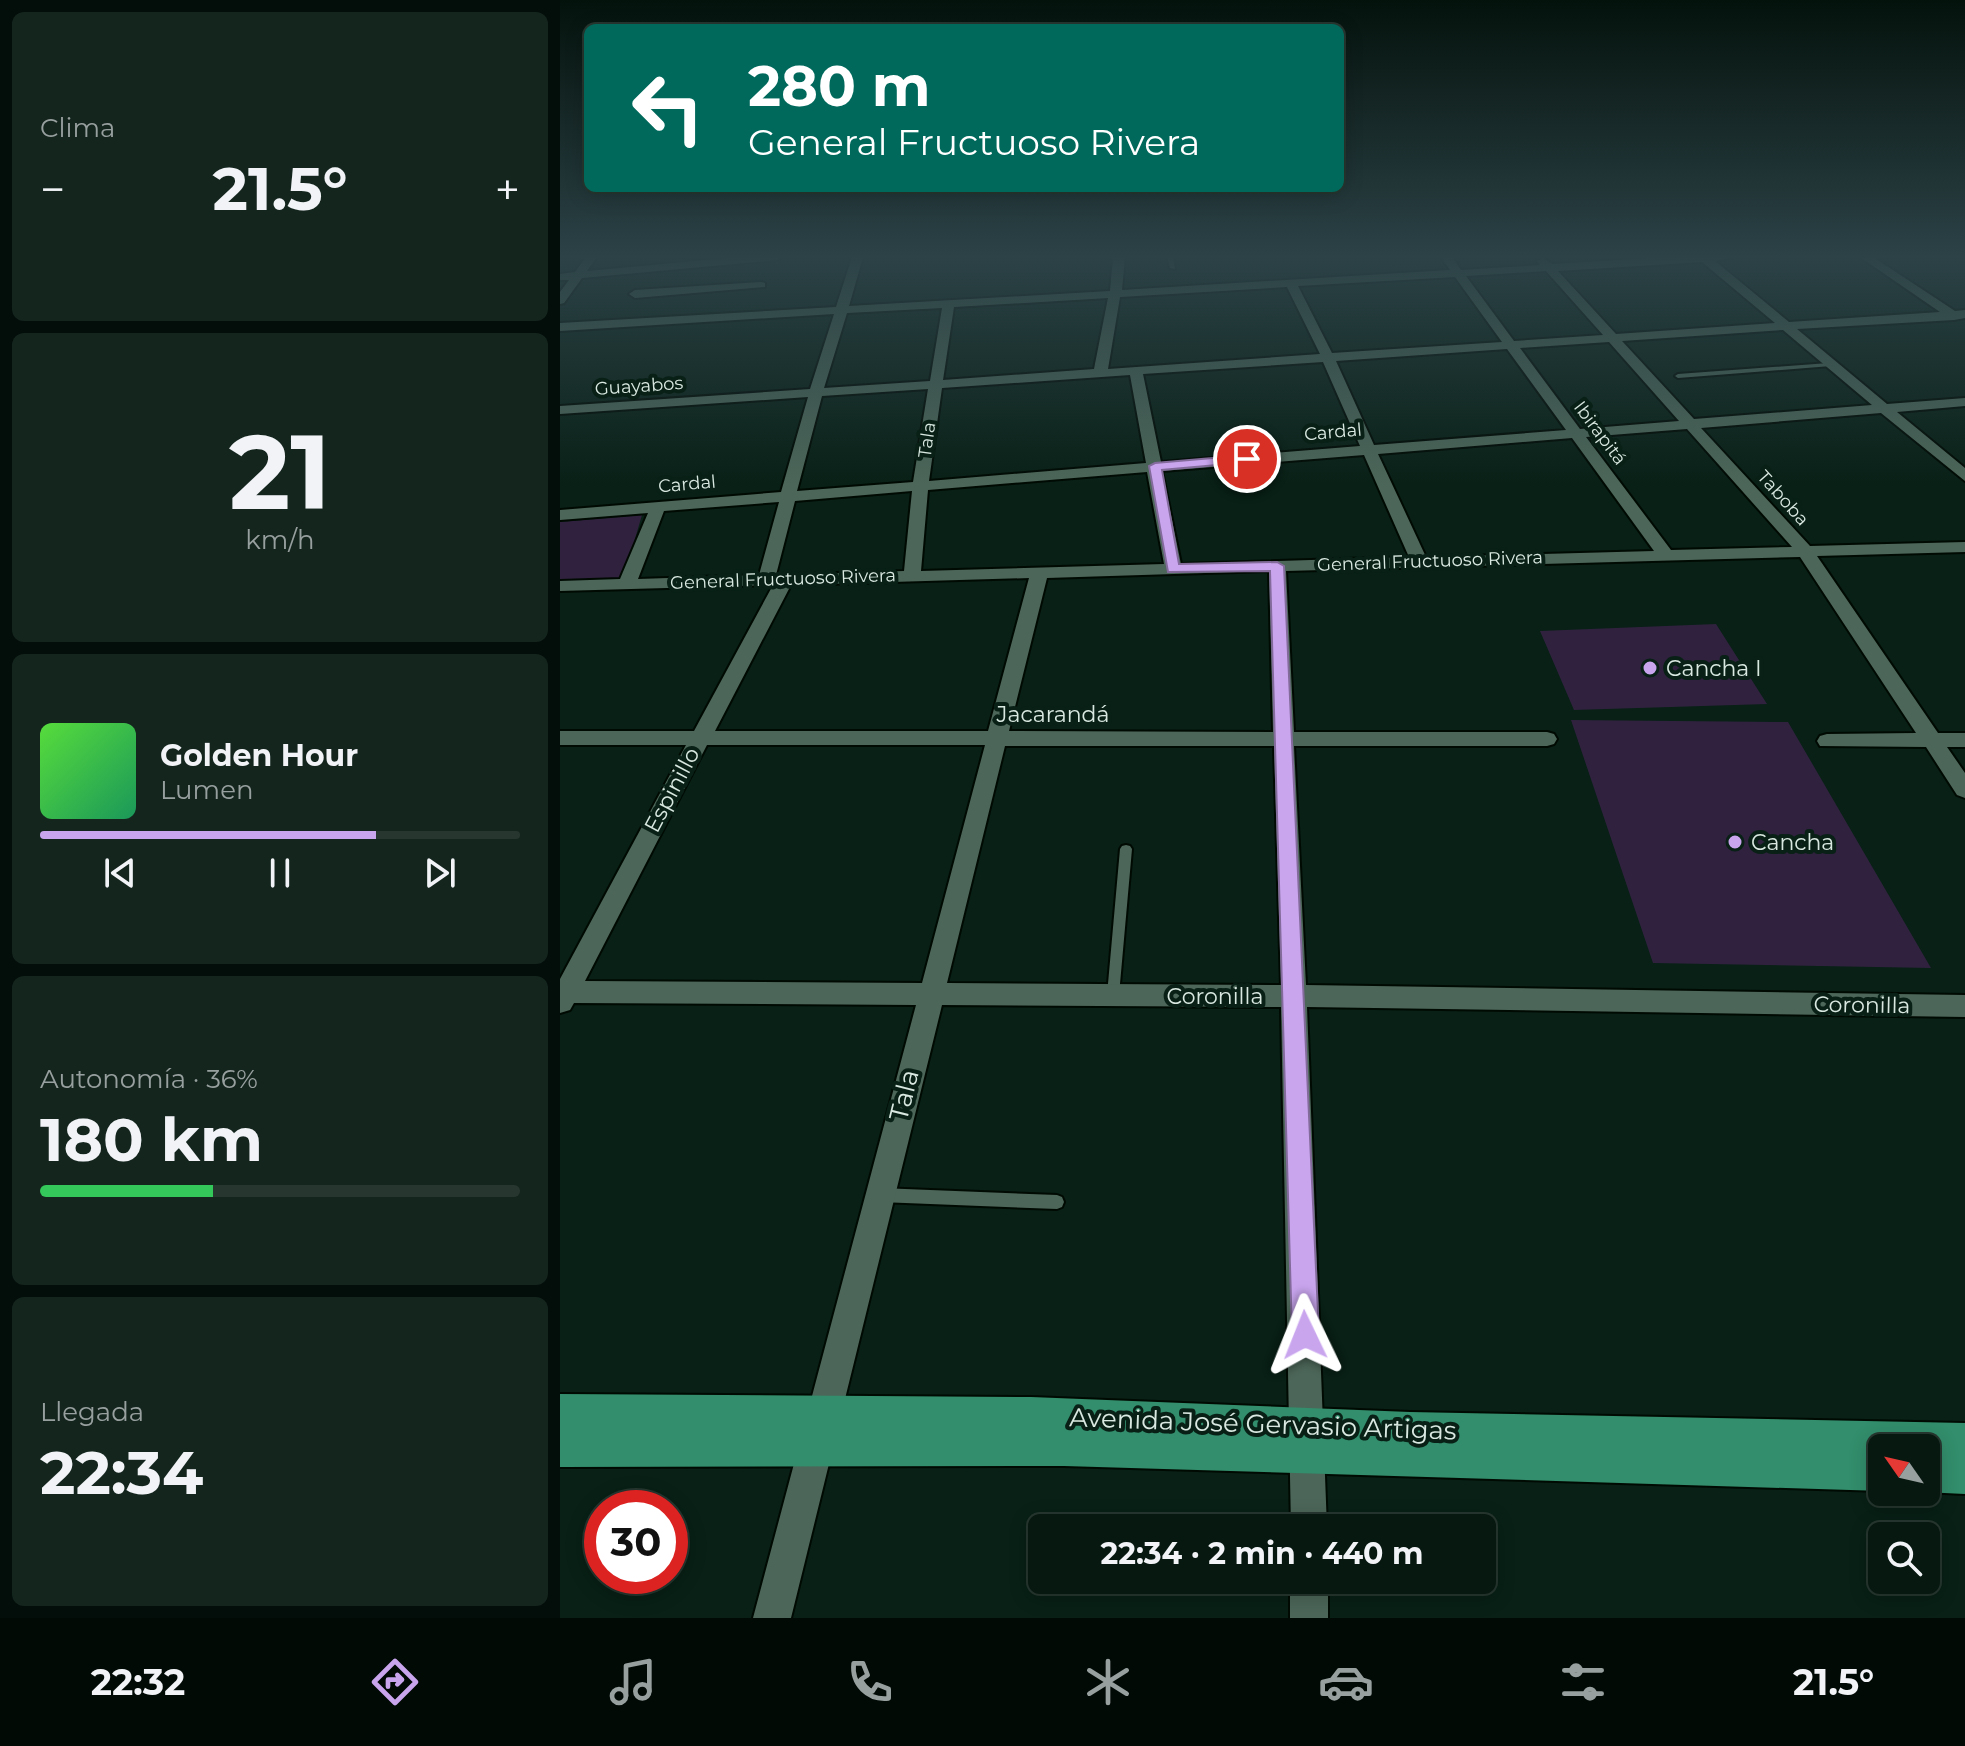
<!DOCTYPE html>
<html lang="es">
<meta charset="utf-8">
<style>
:root{--surface:#061810;--page:#14251e;--text:#f1f3f6;--muted:#98a09f;--line:#273730;--accent:#c9a5ee}
body{margin:0;font-family:Montserrat,sans-serif;background:var(--page);color:var(--text);height:100vh;display:flex;flex-direction:column;font-size:30px;white-space:nowrap}
*{box-sizing:border-box;margin:0}
p{font-size:26px;color:var(--muted)}
.icon{flex:none;width:44px;height:44px;fill:none;stroke:currentColor;stroke-width:2;stroke-linecap:round;stroke-linejoin:round}
.map{position:relative;flex:1;overflow:hidden}
.panel{display:flex;flex-direction:column;gap:12px;padding:12px;background:#030d09;width:560px}
.panel>*{flex:none}
.hud{position:absolute;left:24px;top:24px;width:760px;height:168px;border-radius:12px;box-shadow:0 4px 20px #0003,0 0 0 2px var(--line);background:#00695c;color:#fff;overflow:hidden}
.needle{width:52px;rotate:304deg}
.buttons{position:absolute;left:1308px;top:1434px;display:grid;gap:16px}
.buttons a{display:grid;place-items:center;width:72px;height:72px;border-radius:12px;background:var(--surface);box-shadow:0 4px 20px #0003,0 0 0 2px var(--line);font-size:40px}
.speed{position:absolute;left:24px;top:1490px;display:flex;gap:16px;font-size:40px;font-weight:700;text-align:center}
.speed>*{display:grid;place-content:center;width:104px;height:104px;border-radius:50%;background:var(--surface);box-shadow:0 4px 20px #0003,0 0 0 2px var(--line);line-height:1}
.speed .limit{border:12px solid #d22;background:#fff;color:#111}
.pin{position:absolute;display:grid;place-items:center;width:68px;height:68px;color:#fff;margin:-34px;border:4px solid #fff;border-radius:50%;box-shadow:0 2px 8px #0007}
.me{position:absolute;width:88px;margin:-44px;rotate:358deg;stroke-linejoin:round;filter:drop-shadow(0 0 6px #0008)}
.turn{display:flex;align-items:center;gap:28px;height:168px;padding:0 32px;font-size:36px}
.turn .icon{width:104px;height:104px;stroke-width:2.5}
.turn b{display:block;font-size:56px;line-height:68px}
.big{font-size:60px;font-weight:700;line-height:1.1}
.panel .widget{flex:1;display:flex;flex-direction:column;justify-content:center;gap:12px;min-width:0;padding:0 28px;border-radius:12px;background:var(--page)}
.panel .dial{align-items:center;gap:0}
.dial b{font-size:104px;line-height:1}
.song{display:flex;align-items:center;gap:24px}
.cover{width:96px;height:96px;border-radius:12px;background:linear-gradient(135deg,hsl(110 70% 55%),hsl(150 70% 35%))}
.played{height:8px;border-radius:4px;background:linear-gradient(90deg,var(--accent) 70%,var(--line) 70%)}
.keys{display:flex;justify-content:space-around;direction:ltr}
.heat{display:flex;justify-content:space-between;align-items:center;font-size:44px;direction:ltr}
.charge{height:12px;border-radius:6px;background:linear-gradient(90deg,#34c759 36%,var(--line) 0)}
.trip{position:absolute;left:468px;top:1514px;width:468px;height:80px;border-radius:12px;background:var(--surface);box-shadow:0 4px 20px #0003,0 0 0 2px var(--line);font-weight:700;line-height:80px;text-align:center}
.dock{display:flex;height:128px;justify-content:space-around;align-items:center;background:#020a06;color:var(--muted)}
.dock .icon{width:56px;height:56px}
.dock .on{color:var(--accent)}
.dock b{font-size:36px;color:var(--text)}
main{display:flex;flex:1;min-height:0}
.map>svg:first-child{display:block}
.green{fill:#30223e}
.lines{fill:none;stroke-linecap:round;stroke-linejoin:round}
.service-casing{stroke:#000a03;stroke-width:4}
.minor-casing{stroke:#000a03;stroke-width:4}
.primary-casing{stroke:#000a03;stroke-width:4}
.service{fill:#4c6659;fill-rule:evenodd}
.minor{fill:#4c6659;fill-rule:evenodd}
.primary{fill:#328e6c;fill-rule:evenodd}
.route{fill:#c9a5ee;stroke:#836b9b;stroke-width:2}
.poi-dot{fill:#c9a5ee;stroke:#082016;stroke-width:3}
.labels{text-anchor:middle;dominant-baseline:central;stroke-width:8;stroke-linejoin:round;paint-order:stroke}
.far-street-label{font-size:18px;fill:#d9e8e0;stroke:#082016}
.poi-label{font-size:22px;fill:#d9e8e0;stroke:#082016;text-anchor:start}
.street-label{font-size:22px;fill:#d9e8e0;stroke:#082016}
.near-street-label{font-size:26px;fill:#d9e8e0;stroke:#082016}
</style>
<main>
<section class="panel">
<div class="widget"><p>Clima</p>
<div class="heat"><a>−</a><b class="big">21.5°</b><a>+</a></div>
</div>
<div class="widget dial"><b>21</b><p>km/h</p></div>
<div class="widget">
<div class="song"><i class="cover"></i><div><b>Golden Hour</b><p>Lumen</p></div></div>
<div class="played"></div>
<div class="keys"><svg class="icon" aria-label="previous" viewBox="0 0 24 24"><path d="M18 5L8 12l10 7zM5 5v14"/></svg><svg class="icon" aria-label="pause" viewBox="0 0 24 24"><path d="M8 5v14M16 5v14"/></svg><svg class="icon" aria-label="next" viewBox="0 0 24 24"><path d="M6 5l10 7-10 7zM19 5v14"/></svg></div>
</div>
<div class="widget"><p>Autonomía · 36%</p><b class="big">180 km</b><div class="charge"></div></div>
<div class="widget"><p>Llegada</p><b class="big">22:34</b></div>
</section>
<div class="map">
<svg width="1405" height="1618" viewBox="0 0 1405 1618">
<rect width="100%" height="100%" fill="#082016"/>
<path class="green" d="M82,515L63,580L0,581V522Z
M1156,624L1207,704L1014,710L980,631Z
M1011,720L1228,722L1371,968L1093,963Z"/>
<g class="lines">
<g class="service-casing">
<path id="service" d="M607,257H613L615,269L610,268Z
M1269,363L1272,365L1271,366L1118,378L1115,376L1118,374Z
M566,845L570,846L572,849L559,995L558,999L553,1000L548,999L547,995L560,849L562,846Z
M320,1188L497,1195L502,1197L504,1202L502,1207L497,1209L320,1202L315,1200L313,1195L315,1190Z"/>
</g>
<g class="minor-casing">
<path id="minor" d="M26,257H37L27,271L178,257H222L217,260L22,278L4,303L0,304V292L9,280H0V274L15,272Z
M292,257H303L289,306L550,291L553,257H565L562,290L890,270L881,257H892L901,270L980,265L977,261L983,258L992,264L1109,257H1174L1155,261L1229,322L1380,312L1300,257H1313L1395,311L1405,310V318L1394,320L1237,329L1327,404L1405,398V406L1337,412L1405,468V481L1321,413L1141,428L1250,546L1405,542V552L1257,556L1378,733H1405V747H1387L1405,773V798L1397,795L1366,747L1260,746L1257,741L1260,736L1267,734L1356,733L1240,557L726,571L734,732H987L994,734L997,739L994,744L987,746H734L746,985L1405,995V1017L747,1007L767,1528H731L721,1007L382,1005L231,1618H193L356,1005L14,1003L10,1010L0,1013V979L126,745H0V731H134L213,585L0,591V581L60,579L88,513L0,520V510L221,492L248,397L0,414V406L250,389L274,314L0,331V323L276,307ZM1142,262L1215,323L1056,334L998,271ZM986,271L1043,335L954,341L906,276ZM895,277L942,342L772,353L738,286ZM727,287L760,354L548,369L560,297ZM548,298L534,369L383,380L394,307ZM382,308L370,381L264,388L287,313ZM1223,330L1312,405L1134,419L1062,341ZM1049,342L1119,421L1020,429L960,348ZM947,349L1006,430L814,445L776,361ZM763,362L800,446L601,462L583,374ZM570,375L586,463L369,481L382,388ZM368,389L353,482L237,491L262,396ZM1127,429L1232,547L1111,550L1026,437ZM1012,438L1094,551L866,557L818,454ZM804,455L849,557L621,564L602,471ZM587,472L604,564L361,571L368,490ZM352,491L344,571L216,575L235,501ZM219,502L199,575L78,579L104,511ZM709,571L713,732L449,731L487,578ZM469,578L428,731H155L231,585ZM147,745H425L362,983L25,981ZM445,746H714L721,985L387,983Z
M201,282L205,283V287L75,298L69,294L75,290Z
M730,1580H768V1618H730Z"/>
</g>
<g class="primary-casing">
<path id="primary" d="M0,1394L471,1397L850,1412L1405,1423V1494L1363,1492H1366V1448H1322V1491L504,1466L0,1467Z"/>
</g>
<use href="#service" class="service"/>
<use href="#minor" class="minor"/>
<use href="#primary" class="primary"/>
</g>
<linearGradient id="sky" x2="0" y2="1"><stop stop-color="#04120c"/><stop offset="0.53" stop-color="#2c4247"/><stop offset="1" stop-color="#2c4247" stop-opacity="0"/></linearGradient>
<rect width="1405" height="484" fill="url(#sky)"/>
<path class="route" d="M687,455L691,457V462L602,470L619,564L717,562L724,566L759,1335L755,1344L745,1348L736,1344L732,1335L710,571L608,572L589,466L595,463Z"/>
<g class="poi-dot">
<circle cx="1090" cy="668" r="8"/>
<circle cx="1175" cy="842" r="8"/>
</g>
<g class="labels">
<g class="far-street-label">
<text transform="translate(79 386) rotate(-4)">Guayabos</text>
<text transform="translate(773 432) rotate(-5)">Cardal</text>
<text transform="translate(1040 433) rotate(53)">Ibirapitá</text>
<text transform="translate(367 440) rotate(-82)">Tala</text>
<text transform="translate(127 484) rotate(-5)">Cardal</text>
<text transform="translate(1223 498) rotate(48)">Taboba</text>
<text transform="translate(870 561) rotate(-2)">General Fructuoso Rivera</text>
<text transform="translate(223 579) rotate(-2)">General Fructuoso Rivera</text>
</g>
<g class="poi-label">
<text x="1106" y="668">Cancha I</text>
<text x="1191" y="842">Cancha</text>
</g>
<g class="street-label">
<text x="493" y="714">Jacarandá</text>
<text transform="translate(112 790) rotate(-62)">Espinillo</text>
<text x="655" y="996">Coronilla</text>
<text transform="translate(1302 1005) rotate(1)">Coronilla</text>
</g>
<g class="near-street-label">
<text transform="translate(344 1095) rotate(-76)">Tala</text>
<text transform="translate(703 1424) rotate(2)">Avenida José Gervasio Artigas</text>
</g>
</g>
</svg>
<div class="buttons">
<a><svg class="needle" viewBox="-14 -14 28 28"><path d="M0-13l5 13h-10z" fill="#e53935"/><path d="M0 13l5-13h-10z" fill="#98a09f"/></svg></a>
<a><svg class="icon" aria-label="search" viewBox="0 0 24 24"><circle cx="10" cy="10" r="6"/><path d="M15 15l6 6"/></svg></a>
</div>
<div class="speed"><div class="limit">30</div></div>
<div class="pin" style="left:687px;top:459px;background:#d93025"><svg class="icon" aria-label="arrive" viewBox="0 0 24 24"><path d="M6 21V4h12l-3 4 3 4H6"/></svg></div>
<svg class="me" style="left:745px;top:1335px" viewBox="-20 -20 40 40"><path d="M0-17L14 15 0 8-14 15z" fill="#c9a5ee" stroke="#fff" stroke-width="4"/></svg>
<div class="trip">22:34 · 2 min · 440 m</div>
<div class="hud">
<div class="turn"><svg class="icon" aria-label="left" viewBox="0 0 24 24"><path d="M17 20v-9H6M10 6l-5 5 5 5"/></svg><div><b>280 m</b>General Fructuoso Rivera</div></div>
</div>
</div>
</main>
<nav class="dock">
<b>22:32</b>
<svg class="icon on" aria-label="directions" viewBox="0 0 24 24"><path d="M12 3l9 9-9 9-9-9zM9 14v-3h6M13 9l2 2-2 2"/></svg>
<svg class="icon" aria-label="music" viewBox="0 0 24 24"><path d="M9 18V5l10-2v13"/><circle cx="6" cy="18" r="3"/><circle cx="16" cy="16" r="3"/></svg>
<svg class="icon" aria-label="phone" viewBox="0 0 24 24"><path d="M5 4h4l2 5-3 2q2 4 5 5l2-3 5 2v4C11 20 4 13 5 4z"/></svg>
<svg class="icon" aria-label="climate" viewBox="0 0 24 24"><path d="M12 3v18M4 7l16 10M4 17L20 7"/></svg>
<svg class="icon" aria-label="car" viewBox="0 0 24 24"><path d="M5 17H2v-5l4-1 3-4h7l3 4 3 1v5h-3M9 17h6M6 11h13"/><circle cx="7" cy="17" r="2"/><circle cx="17" cy="17" r="2"/></svg>
<svg class="icon" aria-label="filters" viewBox="0 0 24 24"><path d="M4 7h16M4 17h16"/><circle cx="9" cy="7" r="2"/><circle cx="15" cy="17" r="2"/></svg>
<b>21.5°</b>
</nav>
